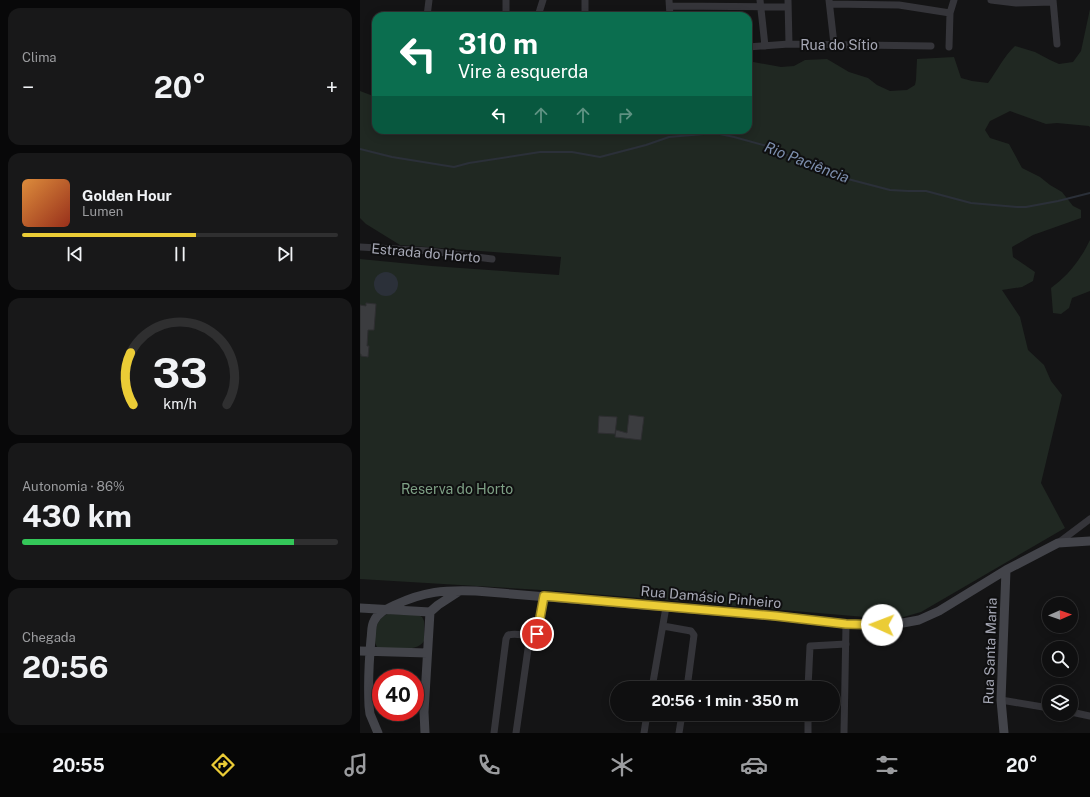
<!DOCTYPE html>
<html lang="pt">
<meta charset="utf-8">
<style>
:root{--surface:#0f0f10;--page:#181819;--text:#f1f3f6;--muted:#9b9c9f;--line:#2f2f30;--accent:#ebcc36}
body{margin:0;font-family:"Public Sans",sans-serif;background:var(--page);color:var(--text);height:100vh;display:flex;flex-direction:column;font-size:15px;white-space:nowrap}
*{box-sizing:border-box;margin:0}
p{font-size:13px;color:var(--muted)}
.icon{flex:none;width:22px;height:22px;fill:none;stroke:currentColor;stroke-width:2;stroke-linecap:round;stroke-linejoin:round}
.map{position:relative;flex:1;overflow:hidden}
.sheet{display:flex;flex-direction:column;gap:8px;padding:8px;background:#080809;width:360px}
.sheet>*{flex:none}
.guide{position:absolute;left:12px;top:12px;width:380px;height:122px;border-radius:12px;box-shadow:0 2px 10px #0003,0 0 0 1px var(--line);background:#0b6e4f;color:#fff;overflow:hidden}
.needle{width:26px;rotate:88deg}
.controls{position:absolute;left:682px;top:597px;display:grid;gap:8px}
.controls a{display:grid;place-items:center;width:36px;height:36px;border-radius:50%;background:var(--surface);box-shadow:0 2px 10px #0003,0 0 0 1px var(--line);font-size:20px}
.speed{position:absolute;left:12px;top:669px;display:flex;gap:8px;font-size:20px;font-weight:700;text-align:center}
.speed>*{display:grid;place-content:center;width:52px;height:52px;border-radius:50%;background:var(--surface);box-shadow:0 2px 10px #0003,0 0 0 1px var(--line);line-height:1}
.speed .limit{border:6px solid #d22;background:#fff;color:#111}
.pin{position:absolute;display:grid;place-items:center;width:34px;height:34px;color:#fff;margin:-17px;border:2px solid #fff;border-radius:50%;box-shadow:0 1px 4px #0007}
.me{position:absolute;width:44px;margin:-22px;rotate:272deg;stroke-linejoin:round;filter:drop-shadow(0 0 3px #0008)}
.turn{display:flex;align-items:center;gap:14px;height:84px;padding:0 20px;font-size:18px}
.turn .icon{width:52px;height:52px;stroke-width:2.5}
.turn b{display:block;font-size:28px;line-height:34px}
.lanes{display:flex;align-items:center;height:38px;padding:0 20px;background:#0003;justify-content:center;gap:20px;direction:ltr}
.lanes .off{opacity:.35}
.big{font-size:30px;font-weight:700;line-height:1.1}
.sheet .card{flex:1;display:flex;flex-direction:column;justify-content:center;gap:6px;min-width:0;padding:0 14px;border-radius:12px;background:var(--page)}
.sheet .dial{align-items:center;gap:0}
.dial svg{height:104px;overflow:visible;fill:none;stroke:var(--line);stroke-width:7;stroke-linecap:round;text-anchor:middle}
.dial text{fill:var(--text);stroke:none}
.song{display:flex;align-items:center;gap:12px}
.cover{width:48px;height:48px;border-radius:6px;background:linear-gradient(135deg,hsl(30 70% 55%),hsl(10 70% 35%))}
.played{height:4px;border-radius:2px;background:linear-gradient(90deg,var(--accent) 55%,var(--line) 55%)}
.keys{display:flex;justify-content:space-around;direction:ltr}
.heat{display:flex;justify-content:space-between;align-items:center;font-size:22px;direction:ltr}
.charge{height:6px;border-radius:3px;background:linear-gradient(90deg,#34c759 86%,var(--line) 0)}
.trip{position:absolute;left:250px;top:681px;width:230px;height:40px;border-radius:20px;background:var(--surface);box-shadow:0 2px 10px #0003,0 0 0 1px var(--line);font-weight:700;line-height:40px;text-align:center}
.tabs{display:flex;height:64px;justify-content:space-around;align-items:center;background:#060606;color:var(--muted)}
.tabs .icon{width:28px;height:28px}
.tabs .active{color:var(--accent)}
.tabs b{font-size:18px;color:var(--text)}
main{display:flex;flex:1;min-height:0}
.map>svg:first-child{display:block}
.green{fill:#202822}
.water{fill:#2b3039}
.lines{fill:none;stroke-linecap:round;stroke-linejoin:round}
.stream{stroke:#2b3039;stroke-width:2}
.building{fill:#3b3c3f;stroke:#2e2e31}
.street{stroke:#35353a;stroke-width:7}
.secondary{stroke:#43444a;stroke-width:9}
.route-casing{stroke:#998523;stroke-width:10}
.route{stroke:#ebcc36;stroke-width:7}
.labels{text-anchor:middle;dominant-baseline:central;stroke-width:4;stroke-linejoin:round;paint-order:stroke}
.street-label{font-size:14px;fill:#a6a8b5;stroke:#0f0f10}
.park-label{font-size:14px;fill:#7ea085;stroke:#0f0f10}
.water-label{font-size:15px;font-style:italic;fill:#7e90af;stroke:#0f0f10}
</style>
<main>
<section class="sheet">
<div class="card"><p>Clima</p>
<div class="heat"><a>−</a><b class="big">20°</b><a>+</a></div>
</div>
<div class="card">
<div class="song"><i class="cover"></i><div><b>Golden Hour</b><p>Lumen</p></div></div>
<div class="played"></div>
<div class="keys"><svg class="icon" aria-label="previous" viewBox="0 0 24 24"><path d="M18 5L8 12l10 7zM5 5v14"/></svg><svg class="icon" aria-label="pause" viewBox="0 0 24 24"><path d="M8 5v14M16 5v14"/></svg><svg class="icon" aria-label="next" viewBox="0 0 24 24"><path d="M6 5l10 7-10 7zM19 5v14"/></svg></div>
</div>
<div class="card dial"><svg viewBox="0 0 100 80">
<path d="M14 69A42 42 0 1 1 86 69"/>
<path d="M14 69A42 42 0 0 1 12 29" stroke="#ebcc36"/>
<text x="50" y="56" font-size="32" font-weight="700">33</text>
<text x="50" y="72" font-size="11">km/h</text>
</svg></div>
<div class="card"><p>Autonomia · 86%</p><b class="big">430 km</b><div class="charge"></div></div>
<div class="card"><p>Chegada</p><b class="big">20:56</b></div>
</section>
<div class="map">
<svg width="730" height="733" viewBox="0 0 730 733">
<rect width="100%" height="100%" fill="#141415"/>
<path class="green" d="M730,9V127L729,126L697,123L686,124L650,111L630,121L625,130L630,138L649,144L662,168L680,177L690,185L702,192L713,206L721,210V218L673,235L652,247L653,257L675,272L673,281L662,287L642,290L660,317L668,350L684,365L691,381L702,395L681,483L705,528L561,612L540,618H517L198,591L0,579V259L72,266L199,275L201,257L40,245L6,224L0,218V91L16,97V130H388V61L421,67L434,66L445,60L467,59L489,72L508,78L517,85L530,91L547,90L555,85L556,80L557,59L594,57L601,78L612,81L628,83C637,71 644,56 655,46L675,52L690,60L699,64L713,62L721,51Z
M730,240V291L712,298L709,308L701,314L693,313L691,288C702,280 713,269 721,256C725,251 727,245 730,240Z
M28,614L58,615L62,617L64,621V641C57,653 30,648 18,648C12,642 15,626 20,620C22,617 25,615 28,614Z"/>
<path class="water" d="M14 284a12 12 0 1 1 24 0a12 12 0 1 1-24 0Z"/>
<g class="lines">
<path class="stream" d="M0,149L32,157L94,167L109,163L180,152H212L240,157L286,145L309,137L355,133L374,137L407,146L456,168L484,178L530,190L548,191H566L611,203L657,207H666L698,201L730,193"/>
</g>
<path class="building" d="M6,303L16,304L14,330H8L7,346H9L8,357L1,356V354H0V305L6,306Z
M269,415L284,417L281,440L255,437L256,430L267,433Z
M239,416L257,417L255,434L238,433Z"/>
<g class="lines">
<path class="street" d="M146,0V16
M309,0L310,16
M400,0L405,46
M428,0L429,44
M469,0L474,44
M631,0L656,3L693,2
M693,0L697,44
M470,4L539,5L590,13
M310,6L428,7
M67,16L69,0
M178,16L183,0
M225,16V0
M388,47L429,44L571,46
M589,47L590,13L594,0
M0,247L70,251L132,259
M698,543L730,519
M303,626L331,631L334,635L327,688
M292,688L306,607
M448,688L450,646L486,644
M641,700L689,708
M711,712L730,716
M134,733L146,639L148,635C158,632 168,638 177,634L184,596
M156,733L170,635
M284,733L287,714
M319,733L322,714
M448,733V714
M484,733L486,624"/>
<path class="secondary" d="M0,608L70,612
M0,651L67,653
M18,733L10,714L9,706C8,684 9,661 11,639C12,633 11,626 14,621C18,612 27,609 35,605C65,591 84,590 116,591L416,616L486,624L532,625L559,620L579,611L646,570L698,543L730,541
M65,733L64,712L70,612L78,605L98,592
M644,733L641,700L646,570"/>
</g>
<g class="lines">
<g class="route-casing">
<path id="route" d="M177,634L184,596L416,616L486,624L522,625"/>
</g>
<use href="#route" class="route"/>
</g>
<g class="labels">
<g class="street-label">
<text x="479" y="45">Rua do Sítio</text>
<text transform="translate(66 253) rotate(5)">Estrada do Horto</text>
<text transform="translate(351 597) rotate(5)">Rua Damásio Pinheiro</text>
<text transform="translate(630 651) rotate(-88)">Rua Santa Maria</text>
</g>
<g class="park-label">
<text x="97" y="489">Reserva do Horto</text>
</g>
<g class="water-label">
<text transform="translate(447 162) rotate(21)">Rio Paciência</text>
</g>
</g>
</svg>
<div class="controls">
<a><svg class="needle" viewBox="-14 -14 28 28"><path d="M0-13l5 13h-10z" fill="#e53935"/><path d="M0 13l5-13h-10z" fill="#9b9c9f"/></svg></a>
<a><svg class="icon" aria-label="search" viewBox="0 0 24 24"><circle cx="10" cy="10" r="6"/><path d="M15 15l6 6"/></svg></a>
<a><svg class="icon" aria-label="layers" viewBox="0 0 24 24"><path d="M12 4l9 5-9 5-9-5zM3 14l9 5 9-5"/></svg></a>
</div>
<div class="speed"><div class="limit">40</div></div>
<div class="pin" style="left:177px;top:634px;background:#d93025"><svg class="icon" aria-label="arrive" viewBox="0 0 24 24"><path d="M6 21V4h12l-3 4 3 4H6"/></svg></div>
<svg class="me" style="left:522px;top:625px" viewBox="-20 -20 40 40"><circle r="19" fill="#fff"/><path d="M0-13L10 11 0 6-10 11z" fill="#ebcc36"/></svg>
<div class="trip">20:56 · 1 min · 350 m</div>
<div class="guide">
<div class="turn"><svg class="icon" aria-label="left" viewBox="0 0 24 24"><path d="M17 20v-9H6M10 6l-5 5 5 5"/></svg><div><b>310 m</b>Vire à esquerda</div></div>
<div class="lanes"><svg class="icon" aria-label="left" viewBox="0 0 24 24"><path d="M17 20v-9H6M10 6l-5 5 5 5"/></svg><svg class="icon off" aria-label="ahead" viewBox="0 0 24 24"><path d="M12 20V5M6 11l6-6 6 6"/></svg><svg class="icon off" aria-label="ahead" viewBox="0 0 24 24"><path d="M12 20V5M6 11l6-6 6 6"/></svg><svg class="icon off" aria-label="right" viewBox="0 0 24 24"><path d="M7 20v-9h11M14 6l5 5-5 5"/></svg></div>
</div>
</div>
</main>
<nav class="tabs">
<b>20:55</b>
<svg class="icon active" aria-label="directions" viewBox="0 0 24 24"><path d="M12 3l9 9-9 9-9-9zM9 14v-3h6M13 9l2 2-2 2"/></svg>
<svg class="icon" aria-label="music" viewBox="0 0 24 24"><path d="M9 18V5l10-2v13"/><circle cx="6" cy="18" r="3"/><circle cx="16" cy="16" r="3"/></svg>
<svg class="icon" aria-label="phone" viewBox="0 0 24 24"><path d="M5 4h4l2 5-3 2q2 4 5 5l2-3 5 2v4C11 20 4 13 5 4z"/></svg>
<svg class="icon" aria-label="climate" viewBox="0 0 24 24"><path d="M12 3v18M4 7l16 10M4 17L20 7"/></svg>
<svg class="icon" aria-label="car" viewBox="0 0 24 24"><path d="M5 17H2v-5l4-1 3-4h7l3 4 3 1v5h-3M9 17h6M6 11h13"/><circle cx="7" cy="17" r="2"/><circle cx="17" cy="17" r="2"/></svg>
<svg class="icon" aria-label="filters" viewBox="0 0 24 24"><path d="M4 7h16M4 17h16"/><circle cx="9" cy="7" r="2"/><circle cx="15" cy="17" r="2"/></svg>
<b>20°</b>
</nav>
